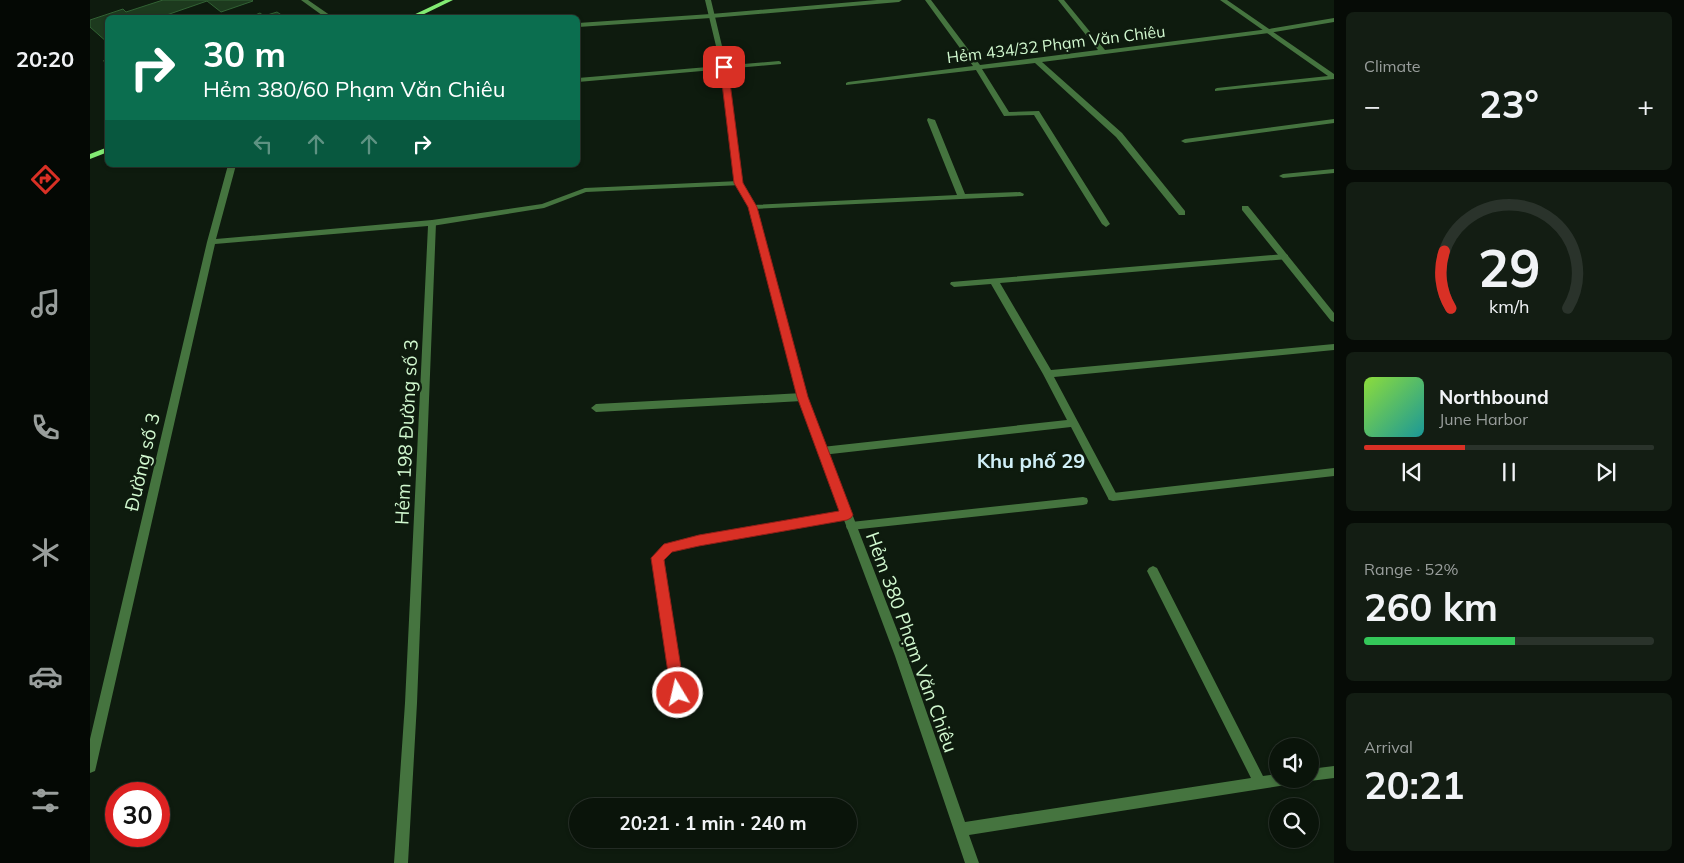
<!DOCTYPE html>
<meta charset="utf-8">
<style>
:root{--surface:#0a140a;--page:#131d13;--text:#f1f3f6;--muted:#999e9c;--line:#2a332b;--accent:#d93025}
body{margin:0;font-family:Mulish,sans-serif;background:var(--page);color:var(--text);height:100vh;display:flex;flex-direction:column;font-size:19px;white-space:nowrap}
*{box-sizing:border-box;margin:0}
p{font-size:16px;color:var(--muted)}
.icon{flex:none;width:28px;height:28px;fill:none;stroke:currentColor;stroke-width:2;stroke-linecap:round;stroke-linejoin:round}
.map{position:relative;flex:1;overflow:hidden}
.side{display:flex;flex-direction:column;gap:12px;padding:12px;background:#060b06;width:350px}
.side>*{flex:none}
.banner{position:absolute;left:15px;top:15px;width:475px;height:152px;border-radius:8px;box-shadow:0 1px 4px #0004,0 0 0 1px var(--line);background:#0b6e4f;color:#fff;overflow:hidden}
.buttons{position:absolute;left:1179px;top:738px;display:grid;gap:10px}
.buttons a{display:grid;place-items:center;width:50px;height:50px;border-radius:50%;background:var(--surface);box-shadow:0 1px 4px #0004,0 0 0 1px var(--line);font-size:25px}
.speed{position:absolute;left:15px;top:782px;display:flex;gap:10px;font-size:25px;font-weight:700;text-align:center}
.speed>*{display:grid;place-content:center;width:65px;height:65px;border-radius:50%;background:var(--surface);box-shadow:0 1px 4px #0004,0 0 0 1px var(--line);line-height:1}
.speed .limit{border:8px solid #d22;background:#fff;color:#111}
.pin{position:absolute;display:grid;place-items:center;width:42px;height:42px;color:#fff;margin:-21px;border-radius:10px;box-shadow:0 2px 8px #0006}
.me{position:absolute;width:55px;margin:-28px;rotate:351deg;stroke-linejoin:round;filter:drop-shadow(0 0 4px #0008)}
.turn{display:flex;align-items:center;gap:18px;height:105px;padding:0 15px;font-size:22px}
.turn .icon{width:65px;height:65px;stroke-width:2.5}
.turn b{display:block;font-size:35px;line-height:42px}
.lanes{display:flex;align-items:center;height:48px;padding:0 15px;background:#0003;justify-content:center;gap:25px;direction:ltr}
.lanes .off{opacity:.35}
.big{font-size:38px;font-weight:700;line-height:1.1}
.side .widget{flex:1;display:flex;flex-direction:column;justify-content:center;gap:8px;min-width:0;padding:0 18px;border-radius:8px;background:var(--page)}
.side .dial{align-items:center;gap:0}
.dial svg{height:130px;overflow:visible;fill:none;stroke:var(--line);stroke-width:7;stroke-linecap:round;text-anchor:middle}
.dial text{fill:var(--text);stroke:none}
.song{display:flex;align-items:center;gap:15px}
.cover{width:60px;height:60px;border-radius:8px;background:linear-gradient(135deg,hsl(90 70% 55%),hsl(180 70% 35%))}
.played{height:5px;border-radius:2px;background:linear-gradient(90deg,var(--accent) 35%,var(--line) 35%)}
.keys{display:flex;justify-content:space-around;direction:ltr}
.heat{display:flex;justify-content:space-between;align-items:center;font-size:28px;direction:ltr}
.charge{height:8px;border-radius:4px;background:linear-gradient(90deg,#34c759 52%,var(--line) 0)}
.trip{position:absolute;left:479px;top:798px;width:288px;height:50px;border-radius:25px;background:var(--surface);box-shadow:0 1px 4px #0004,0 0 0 1px var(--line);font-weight:700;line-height:50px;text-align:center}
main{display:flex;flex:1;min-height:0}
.tabs{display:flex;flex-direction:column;width:90px;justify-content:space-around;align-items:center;background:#040804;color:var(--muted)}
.tabs .icon{width:35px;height:35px}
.tabs .active{color:var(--accent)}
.tabs b{font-size:22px;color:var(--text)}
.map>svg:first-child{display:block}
.building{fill:#1d3a1e;stroke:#326234}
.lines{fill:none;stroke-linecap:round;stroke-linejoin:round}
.service{fill:#45743f;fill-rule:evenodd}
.minor{fill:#45743f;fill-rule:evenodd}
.secondary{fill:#82eb73;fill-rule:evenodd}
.route{fill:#d93025;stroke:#8d1f18}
.labels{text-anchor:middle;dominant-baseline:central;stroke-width:5;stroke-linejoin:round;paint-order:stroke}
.far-street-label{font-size:16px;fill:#d1f8cf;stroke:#0e1b0e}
.street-label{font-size:19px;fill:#d1f8cf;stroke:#0e1b0e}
.neighbourhood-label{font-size:20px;font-weight:bold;fill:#d1f0f8;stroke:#0e1b0e}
</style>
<main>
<nav class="tabs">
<b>20:20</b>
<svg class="icon active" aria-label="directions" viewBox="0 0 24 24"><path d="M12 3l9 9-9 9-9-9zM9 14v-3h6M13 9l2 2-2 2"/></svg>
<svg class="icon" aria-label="music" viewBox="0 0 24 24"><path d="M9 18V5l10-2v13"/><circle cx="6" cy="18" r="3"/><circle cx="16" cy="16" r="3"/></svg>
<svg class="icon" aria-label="phone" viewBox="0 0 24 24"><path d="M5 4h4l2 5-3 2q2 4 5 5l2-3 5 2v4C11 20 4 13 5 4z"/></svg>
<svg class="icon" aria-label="climate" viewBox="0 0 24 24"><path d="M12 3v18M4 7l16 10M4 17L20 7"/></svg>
<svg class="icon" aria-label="car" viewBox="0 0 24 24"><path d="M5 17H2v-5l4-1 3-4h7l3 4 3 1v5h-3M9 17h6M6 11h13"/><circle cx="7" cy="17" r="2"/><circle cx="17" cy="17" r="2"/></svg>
<svg class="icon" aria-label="filters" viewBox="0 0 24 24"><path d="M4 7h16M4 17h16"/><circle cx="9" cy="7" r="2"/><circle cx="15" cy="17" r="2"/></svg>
</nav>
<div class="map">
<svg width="1244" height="863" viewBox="0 0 1244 863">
<rect width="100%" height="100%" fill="#0e1b0e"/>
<path class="building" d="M73,0H162L163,1L131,12L117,1L68,18H18V43L0,27V20L33,9L36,12Z
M187,12L196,18H158L170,13L174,16Z"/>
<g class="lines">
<path class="service" d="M787,0H812L809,2L621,18L488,27V23L621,14Z
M835,0H841L890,65L1008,50L968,0H974L1015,50L1179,29L1244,18V22L1179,33L952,62L1032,133L1095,211V215H1089L1026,137L945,63L892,69L919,112L949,111L1020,224L1016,227L1012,224L944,115L914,116L886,70L756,85V83L758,82L883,66Z
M18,59V64L13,61L14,60Z
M689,61L691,62V64L488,82V78Z
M838,118L845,120L875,194L930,192L934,194L933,196L663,209L659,207L663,205L867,195L837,120Z
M649,181H652V185L496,192L454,208L342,226L338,223L342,220L452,204L495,188Z
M1195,254L1198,255V259L910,283L961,370L1244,344V350L964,377L1028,497L1027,500H1019L981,427L732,455L728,454L727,451L728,448L732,447L977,420L953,374L901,284L864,287L860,284L861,282Z
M712,393L717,397L712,401L506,412L501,408L506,404Z
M993,497L997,498L998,501L997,504L993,505L761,530L757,529L756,526L757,523L761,522Z"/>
<path class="minor" d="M211,0H218L244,18H236Z
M615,0H621L637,67L653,183L667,207L717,397L817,656L875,822L1161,778L1057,571L1059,568L1063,566L1067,568L1173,776L1188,774V779H1203L1202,784L879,835L889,863H875L805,656L754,520L609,545L581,552L574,559L594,693L592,697L588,699L584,697L562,558L574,545L609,535L751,512L707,397L659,207L645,183L631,67Z
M1130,0H1137L1244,74V79L1125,91V89L1127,88L1238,76Z
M1244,119V123L1095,143L1091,141L1095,139Z
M138,165H146L126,239L342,220L346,223L327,703L318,863H304L315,703L338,226L125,244L6,767L5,771L0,773V739L117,242Z
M1244,169V173L1193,178L1189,176L1193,174Z
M1152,206H1158L1244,313V322L1241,321L1152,210Z
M1244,468V476L1023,501L1019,500L1018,497L1019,494L1023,493Z
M1244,766V778L1220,781L1215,780L1220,779V769Z"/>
<path class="secondary" d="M355,0H363L326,18H317Z
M18,147V152L0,159V154Z"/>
</g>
<path class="route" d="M634,64L638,67L653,183L667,207L718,397L763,515L761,518L757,520L609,546L582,552L574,560L595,693L593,697L588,699L583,697L581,693L561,558L574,544L578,543L609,535L749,511L707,397L658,207L644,183L630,67Z"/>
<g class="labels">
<g class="far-street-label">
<text transform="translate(966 44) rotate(-7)">Hẻm 434/32 Phạm Văn Chiêu</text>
</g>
<g class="street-label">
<text transform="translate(316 432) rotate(-87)">Hẻm 198 Đường số 3</text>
<text transform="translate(52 462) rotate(-77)">Đường số 3</text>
<text transform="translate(822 642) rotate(70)">Hẻm 380 Phạm Văn Chiêu</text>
</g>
<g class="neighbourhood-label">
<text x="941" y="460">Khu phố 29</text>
</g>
</g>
</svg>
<div class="buttons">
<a><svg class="icon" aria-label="sound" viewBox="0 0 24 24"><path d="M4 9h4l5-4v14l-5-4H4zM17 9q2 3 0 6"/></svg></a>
<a><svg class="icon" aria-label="search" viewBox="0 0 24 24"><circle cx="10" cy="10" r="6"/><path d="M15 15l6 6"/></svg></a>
</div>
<div class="speed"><div class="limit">30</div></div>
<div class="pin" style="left:634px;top:67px;background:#d93025"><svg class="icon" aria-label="arrive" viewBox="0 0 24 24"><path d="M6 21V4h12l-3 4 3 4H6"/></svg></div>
<svg class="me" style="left:588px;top:693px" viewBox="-20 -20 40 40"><circle r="17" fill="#d93025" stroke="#fff" stroke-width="3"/><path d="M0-11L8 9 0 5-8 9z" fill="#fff"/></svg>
<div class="trip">20:21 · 1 min · 240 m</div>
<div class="banner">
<div class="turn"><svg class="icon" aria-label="right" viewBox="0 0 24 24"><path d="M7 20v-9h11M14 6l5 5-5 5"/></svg><div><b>30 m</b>Hẻm 380/60 Phạm Văn Chiêu</div></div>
<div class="lanes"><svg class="icon off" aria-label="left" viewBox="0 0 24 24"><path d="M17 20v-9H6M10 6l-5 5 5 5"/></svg><svg class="icon off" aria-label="ahead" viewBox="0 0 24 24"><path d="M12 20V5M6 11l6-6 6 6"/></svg><svg class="icon off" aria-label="ahead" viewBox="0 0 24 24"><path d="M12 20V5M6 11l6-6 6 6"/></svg><svg class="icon" aria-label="right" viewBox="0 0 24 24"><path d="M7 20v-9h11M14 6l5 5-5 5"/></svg></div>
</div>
</div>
<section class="side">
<div class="widget"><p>Climate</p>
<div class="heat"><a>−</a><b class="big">23°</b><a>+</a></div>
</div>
<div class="widget dial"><svg viewBox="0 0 100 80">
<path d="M14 69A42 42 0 1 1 86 69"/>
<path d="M14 69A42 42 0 0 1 10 34" stroke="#d93025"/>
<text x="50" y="56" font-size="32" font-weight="700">29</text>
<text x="50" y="72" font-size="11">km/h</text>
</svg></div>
<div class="widget">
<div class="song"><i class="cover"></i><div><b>Northbound</b><p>June Harbor</p></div></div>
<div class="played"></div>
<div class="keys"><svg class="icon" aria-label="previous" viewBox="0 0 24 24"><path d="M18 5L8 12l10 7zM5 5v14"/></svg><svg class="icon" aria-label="pause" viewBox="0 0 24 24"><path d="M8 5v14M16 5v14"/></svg><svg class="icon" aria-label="next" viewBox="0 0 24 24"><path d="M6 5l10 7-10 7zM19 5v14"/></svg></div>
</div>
<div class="widget"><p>Range · 52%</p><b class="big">260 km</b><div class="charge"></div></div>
<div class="widget"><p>Arrival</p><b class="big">20:21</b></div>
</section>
</main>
